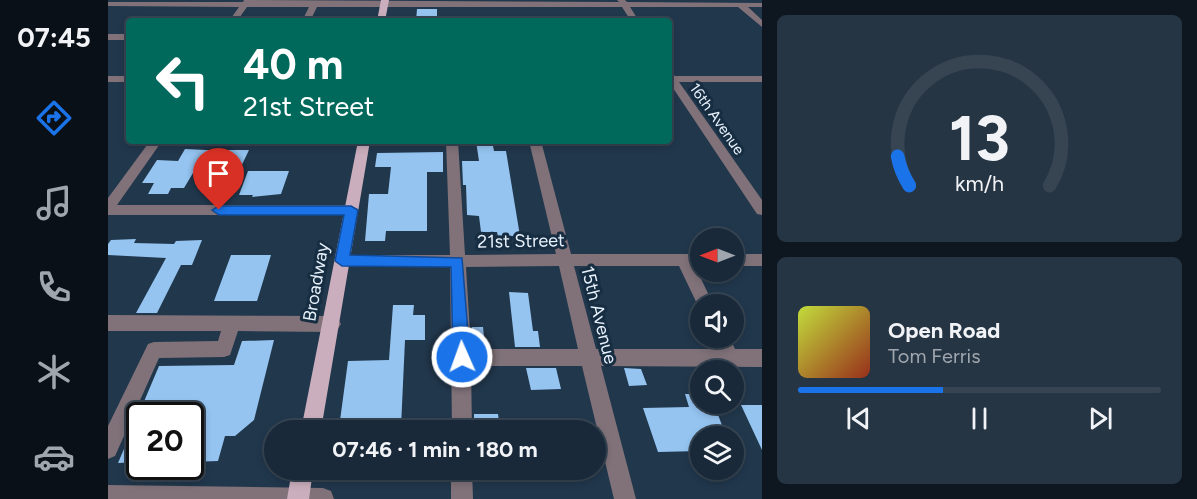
<!DOCTYPE html>
<meta charset="utf-8">
<style>
:root{--surface:#192939;--page:#263544;--text:#f1f3f6;--muted:#9fa6ae;--line:#374553;--accent:#1a73e8}
body{margin:0;font-family:Figtree,sans-serif;background:var(--page);color:var(--text);height:100vh;display:flex;flex-direction:column;font-size:22px;white-space:nowrap}
*{box-sizing:border-box;margin:0}
p{font-size:20px;color:var(--muted)}
.icon{flex:none;width:33px;height:33px;fill:none;stroke:currentColor;stroke-width:2;stroke-linecap:round;stroke-linejoin:round}
.map{position:relative;flex:1;overflow:hidden}
.details{display:flex;flex-direction:column;gap:15px;padding:15px;background:#0e171f;width:435px}
.details>*{flex:none}
.banner{position:absolute;left:18px;top:18px;width:546px;height:126px;border-radius:6px;box-shadow:0 3px 9px #0003,0 0 0 2px var(--line);background:#00695c;color:#fff;overflow:hidden}
.needle{width:39px;rotate:270deg}
.controls{position:absolute;left:582px;top:228px;display:grid;gap:12px}
.controls a{display:grid;place-items:center;width:54px;height:54px;border-radius:50%;background:var(--surface);box-shadow:0 3px 9px #0003,0 0 0 2px var(--line);font-size:30px}
.speed{position:absolute;left:18px;top:402px;display:flex;gap:12px;font-size:30px;font-weight:700;text-align:center}
.speed>*{display:grid;place-content:center;width:78px;height:78px;border-radius:50%;background:var(--surface);box-shadow:0 3px 9px #0003,0 0 0 2px var(--line);line-height:1}
.speed .limit{border:3px solid #111;border-radius:9px;background:#fff;color:#111}
.pin{position:absolute;display:grid;place-items:center;width:51px;height:51px;color:#fff;margin:-62px -26px;border-radius:50% 50% 50% 0;rotate:-45deg;box-shadow:0 0 6px #0007}
.pin .icon{rotate:45deg}
.me{position:absolute;width:66px;margin:-33px;rotate:358deg;stroke-linejoin:round;filter:drop-shadow(0 0 4px #0008)}
.turn{display:flex;align-items:center;gap:21px;height:126px;padding:0 18px;font-size:27px}
.turn .icon{width:78px;height:78px;stroke-width:2.5}
.turn b{display:block;font-size:42px;line-height:51px}
.details .tile{flex:1;display:flex;flex-direction:column;justify-content:center;gap:9px;min-width:0;padding:0 21px;border-radius:9px;background:var(--page)}
.details .dial{align-items:center;gap:0}
.dial svg{height:156px;overflow:visible;fill:none;stroke:var(--line);stroke-width:7;stroke-linecap:round;text-anchor:middle}
.dial text{fill:var(--text);stroke:none}
.song{display:flex;align-items:center;gap:18px}
.cover{width:72px;height:72px;border-radius:9px;background:linear-gradient(135deg,hsl(70 70% 55%),hsl(10 70% 35%))}
.played{height:6px;border-radius:3px;background:linear-gradient(90deg,var(--accent) 40%,var(--line) 40%)}
.keys{display:flex;justify-content:space-around;direction:ltr}
.trip{position:absolute;left:156px;top:420px;width:342px;height:60px;border-radius:30px;background:var(--surface);box-shadow:0 3px 9px #0003,0 0 0 2px var(--line);font-weight:700;line-height:60px;text-align:center}
main{display:flex;flex:1;min-height:0}
.dock{display:flex;flex-direction:column;width:108px;justify-content:space-around;align-items:center;background:#0a1017;color:var(--muted)}
.dock .icon{width:42px;height:42px}
.dock .selected{color:var(--accent)}
.dock b{font-size:27px;color:var(--text)}
.map>svg:first-child{display:block}
.building{fill:#95c4f1}
.lines{fill:none;stroke-linecap:round;stroke-linejoin:round}
.minor{fill:#817279;fill-rule:evenodd}
.major{fill:#cbaebd;fill-rule:evenodd}
.route{fill:#1a73e8;stroke:#114b97;stroke-width:1.5}
.labels{text-anchor:middle;dominant-baseline:central;stroke-width:6;stroke-linejoin:round;paint-order:stroke}
.far-street-label{font-size:15px;fill:#e7f1fc;stroke:#172d41}
.street-label{font-size:18px;fill:#e7f1fc;stroke:#172d41}
</style>
<main>
<nav class="dock">
<b>07:45</b>
<svg class="icon selected" aria-label="directions" viewBox="0 0 24 24"><path d="M12 3l9 9-9 9-9-9zM9 14v-3h6M13 9l2 2-2 2"/></svg>
<svg class="icon" aria-label="music" viewBox="0 0 24 24"><path d="M9 18V5l10-2v13"/><circle cx="6" cy="18" r="3"/><circle cx="16" cy="16" r="3"/></svg>
<svg class="icon" aria-label="phone" viewBox="0 0 24 24"><path d="M5 4h4l2 5-3 2q2 4 5 5l2-3 5 2v4C11 20 4 13 5 4z"/></svg>
<svg class="icon" aria-label="climate" viewBox="0 0 24 24"><path d="M12 3v18M4 7l16 10M4 17L20 7"/></svg>
<svg class="icon" aria-label="car" viewBox="0 0 24 24"><path d="M5 17H2v-5l4-1 3-4h7l3 4 3 1v5h-3M9 17h6M6 11h13"/><circle cx="7" cy="17" r="2"/><circle cx="17" cy="17" r="2"/></svg>
</nav>
<div class="map">
<svg width="654" height="499" viewBox="0 0 654 499">
<rect width="100%" height="100%" fill="#21374c"/>
<path class="building" d="M309,9H329V21H308Z
M368,141H384L386,151H398L412,236H390L389,232H373L371,216L359,215L358,185H355L354,161H371Z
M77,149L98,150H141L130,173H85L76,188H63L60,194H40L46,183H34L49,160L70,161Z
M335,152V172H319V231H278L277,241H257L261,194H280L283,167H267L269,153Z
M140,171H181L173,194L144,197L145,195H131Z
M28,239L26,243L66,244L68,241L94,240L84,265H73L49,313H28L58,258L0,255V244L3,240Z
M123,255H163L149,301H106Z
M401,292L420,293L425,331H430L432,347H407Z
M285,305H306L305,315H317V340H297L293,427L231,428L240,361L281,360Z
M364,327H375L377,347H365Z
M166,340L146,420L127,436H117L110,461L82,462V416H32V462L10,463L51,366L126,365L134,341Z
M418,368H448L453,389L423,390Z
M516,368L533,369L539,385L521,386Z
M577,394H592V404H606L618,436H592V451L550,452L535,408L581,407Z
M633,405H654V450Z
M366,414H390L392,430H366Z"/>
<g class="lines">
<path class="minor" d="M136,0L511,2L509,0H517L519,2L654,3V7H640L654,20V27L630,7H522L531,21H523L514,7H209L202,21H194L201,7H139L129,21H121L131,7L0,6V2H135Z
M0,34H21V40H0Z
M561,72L567,76H654V82H571L654,200V215L649,214L561,82Z
M0,76H21V82H0Z
M42,141H54L9,205H243L250,210L243,215H0V198Z
M338,141H350L357,255L448,254L421,141H433L463,254H592V266H587L605,304H592V310L571,266H466L488,349H609L604,338H622L627,349H654V367L493,366L528,499H506L474,366H363L364,430H344L342,267L229,265L226,261L229,257L234,255H342ZM451,266L470,349H363L358,267Z
M626,254H654V266H626Z
M0,315L224,316L230,319L233,324L230,329L224,332L130,331L122,355L116,357L51,358L7,456L0,459V426L40,344L46,342L110,341L113,331H0Z
M343,470H364L365,499H343Z
M0,485L215,488L223,491L226,499H0Z"/>
<path class="major" d="M273,0H281L277,21H269Z
M250,141H262L213,430H193Z
M184,470H205L201,499H179Z"/>
</g>
<path class="route" d="M111,206H243L250,210L242,255L354,258L362,357L359,363L354,365L348,363L345,357L343,267L234,266L227,261L236,215H111L104,210Z"/>
<g class="labels">
<g class="far-street-label">
<text transform="translate(609 119) rotate(55)">16th Avenue</text>
</g>
<g class="street-label">
<text transform="translate(413 241) rotate(-1)">21st Street</text>
<text transform="translate(208 282) rotate(-80)">Broadway</text>
<text transform="translate(491 315) rotate(76)">15th Avenue</text>
</g>
</g>
</svg>
<div class="controls">
<a><svg class="needle" viewBox="-14 -14 28 28"><path d="M0-13l5 13h-10z" fill="#e53935"/><path d="M0 13l5-13h-10z" fill="#9fa6ae"/></svg></a>
<a><svg class="icon" aria-label="sound" viewBox="0 0 24 24"><path d="M4 9h4l5-4v14l-5-4H4zM17 9q2 3 0 6"/></svg></a>
<a><svg class="icon" aria-label="search" viewBox="0 0 24 24"><circle cx="10" cy="10" r="6"/><path d="M15 15l6 6"/></svg></a>
<a><svg class="icon" aria-label="layers" viewBox="0 0 24 24"><path d="M12 4l9 5-9 5-9-5zM3 14l9 5 9-5"/></svg></a>
</div>
<div class="speed"><div class="limit">20</div></div>
<div class="pin" style="left:111px;top:210px;background:#d93025"><svg class="icon" aria-label="arrive" viewBox="0 0 24 24"><path d="M6 21V4h12l-3 4 3 4H6"/></svg></div>
<svg class="me" style="left:354px;top:357px" viewBox="-20 -20 40 40"><circle r="17" fill="#1a73e8" stroke="#fff" stroke-width="3"/><path d="M0-11L8 9 0 5-8 9z" fill="#fff"/></svg>
<div class="trip">07:46 · 1 min · 180 m</div>
<div class="banner">
<div class="turn"><svg class="icon" aria-label="left" viewBox="0 0 24 24"><path d="M17 20v-9H6M10 6l-5 5 5 5"/></svg><div><b>40 m</b>21st Street</div></div>
</div>
</div>
<section class="details">
<div class="tile dial"><svg viewBox="0 0 100 80">
<path d="M14 69A42 42 0 1 1 86 69"/>
<path d="M14 69A42 42 0 0 1 8 54" stroke="#1a73e8"/>
<text x="50" y="56" font-size="32" font-weight="700">13</text>
<text x="50" y="72" font-size="11">km/h</text>
</svg></div>
<div class="tile">
<div class="song"><i class="cover"></i><div><b>Open Road</b><p>Tom Ferris</p></div></div>
<div class="played"></div>
<div class="keys"><svg class="icon" aria-label="previous" viewBox="0 0 24 24"><path d="M18 5L8 12l10 7zM5 5v14"/></svg><svg class="icon" aria-label="pause" viewBox="0 0 24 24"><path d="M8 5v14M16 5v14"/></svg><svg class="icon" aria-label="next" viewBox="0 0 24 24"><path d="M6 5l10 7-10 7zM19 5v14"/></svg></div>
</div>
</section>
</main>
